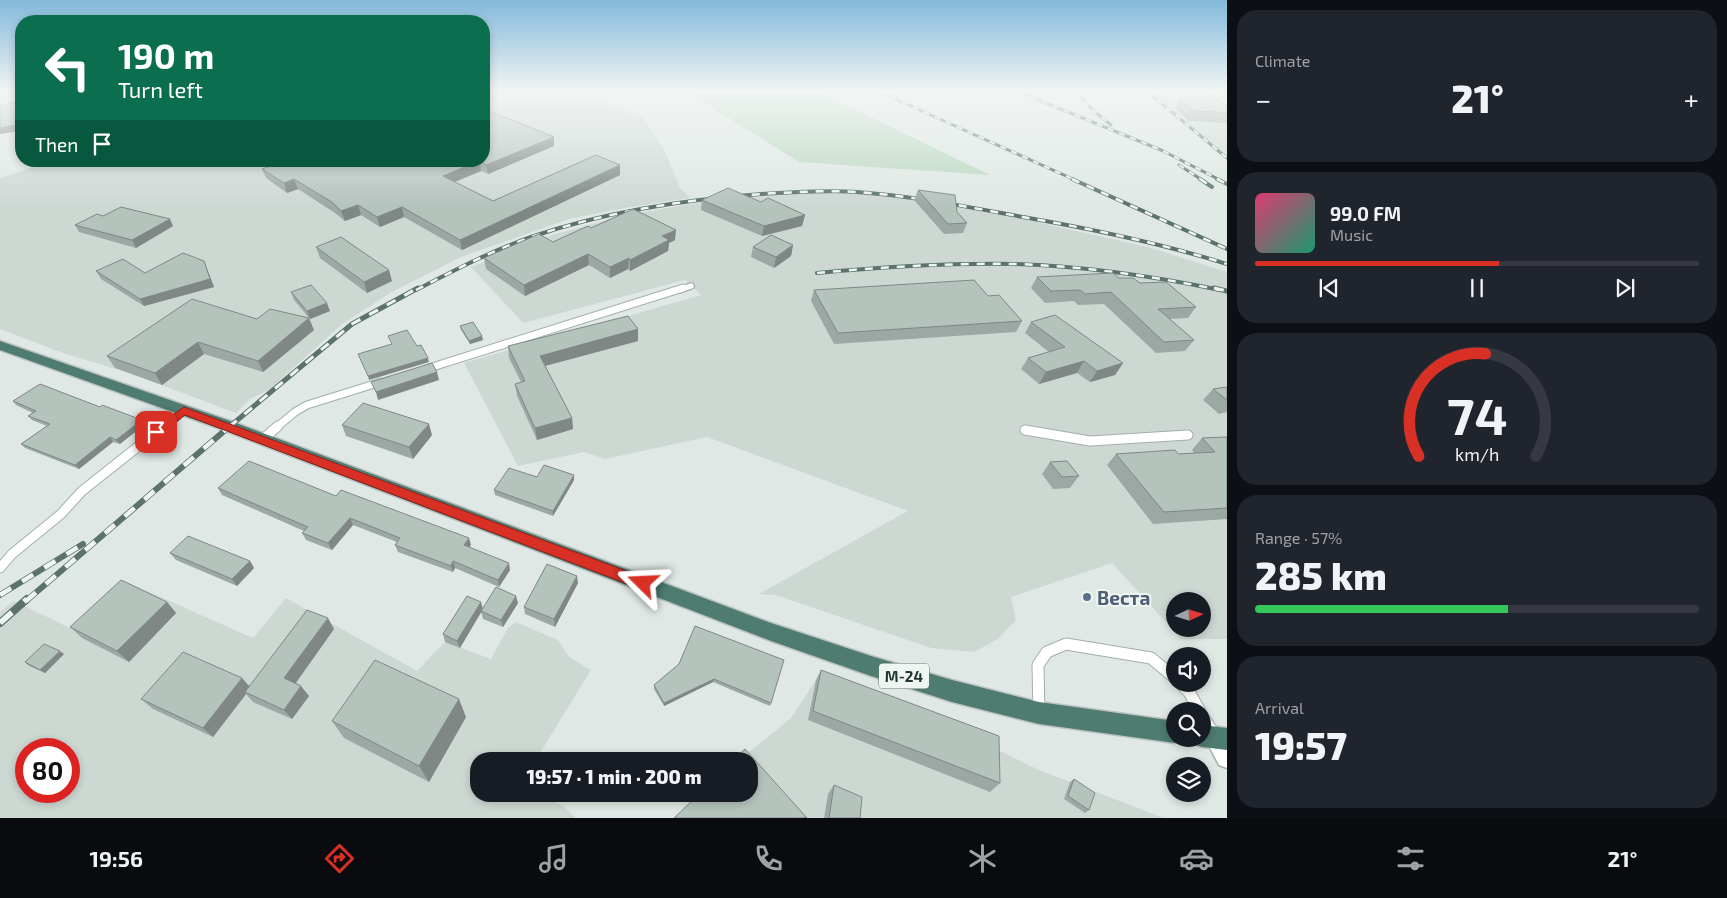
<!DOCTYPE html>
<meta charset="utf-8">
<style>
:root{--surface:#171b24;--page:#20242c;--text:#f1f3f6;--muted:#9ea1a6;--line:#363941;--accent:#d93025}
body{margin:0;font-family:"Exo 2",sans-serif;background:var(--page);color:var(--text);height:100vh;display:flex;flex-direction:column;font-size:19px;white-space:nowrap}
*{box-sizing:border-box;margin:0}
p{font-size:16px;color:var(--muted)}
.icon{flex:none;width:28px;height:28px;fill:none;stroke:currentColor;stroke-width:2;stroke-linecap:round;stroke-linejoin:round}
.map{position:relative;flex:1;overflow:hidden}
.panel{display:flex;flex-direction:column;gap:10px;padding:10px;background:#0d0f14;width:500px}
.panel>*{flex:none}
.banner{position:absolute;left:15px;top:15px;width:475px;height:152px;border-radius:20px;box-shadow:0 2px 8px #0003;background:#0b6e4f;color:#fff;overflow:hidden}
.needle{width:32px;rotate:86deg}
.controls{position:absolute;left:1166px;top:592px;display:grid;gap:10px}
.controls a{display:grid;place-items:center;width:45px;height:45px;border-radius:50%;background:var(--surface);box-shadow:0 2px 8px #0003;font-size:25px}
.speed{position:absolute;left:15px;top:738px;display:flex;gap:10px;font-size:25px;font-weight:700;text-align:center}
.speed>*{display:grid;place-content:center;width:65px;height:65px;border-radius:50%;background:var(--surface);box-shadow:0 2px 8px #0003;line-height:1}
.speed .limit{border:8px solid #d22;background:#fff;color:#111}
.pin{position:absolute;display:grid;place-items:center;width:42px;height:42px;color:#fff;margin:-21px;border-radius:10px;box-shadow:0 2px 8px #0006}
.me{position:absolute;width:55px;margin:-28px;rotate:291deg;stroke-linejoin:round;filter:drop-shadow(0 0 4px #0008)}
.turn{display:flex;align-items:center;gap:18px;height:105px;padding:0 20px;font-size:22px}
.turn .icon{width:65px;height:65px;stroke-width:2.5}
.turn b{display:block;font-size:35px;line-height:42px}
.then{display:flex;align-items:center;height:48px;padding:0 20px;background:#0003;gap:10px;font-size:19px}
.big{font-size:38px;font-weight:800;line-height:1.1}
.panel .card{flex:1;display:flex;flex-direction:column;justify-content:center;gap:8px;min-width:0;padding:0 18px;border-radius:20px;background:var(--page)}
.panel .dial{align-items:center;gap:0}
.dial svg{height:130px;overflow:visible;fill:none;stroke:var(--line);stroke-width:7;stroke-linecap:round;text-anchor:middle}
.dial text{fill:var(--text);stroke:none}
.song{display:flex;align-items:center;gap:15px}
.cover{width:60px;height:60px;border-radius:8px;background:linear-gradient(135deg,hsl(340 70% 55%),hsl(160 70% 35%))}
.played{height:5px;border-radius:2px;background:linear-gradient(90deg,var(--accent) 55%,var(--line) 55%)}
.keys{display:flex;justify-content:space-around;direction:ltr}
.heat{display:flex;justify-content:space-between;align-items:center;font-size:28px;direction:ltr}
.charge{height:8px;border-radius:4px;background:linear-gradient(90deg,#34c759 57%,var(--line) 0)}
.trip{position:absolute;left:470px;top:752px;width:288px;height:50px;border-radius:20px;background:var(--surface);box-shadow:0 2px 8px #0003;font-weight:800;line-height:50px;text-align:center}
.menu{display:flex;height:80px;justify-content:space-around;align-items:center;background:#090b0e;color:var(--muted)}
.menu .icon{width:35px;height:35px}
.menu .current{color:var(--accent)}
.menu b{font-size:22px;color:var(--text)}
main{display:flex;flex:1;min-height:0}
.map>svg:first-child{display:block}
.built{fill:#ced8d3;fill-rule:evenodd}
.green{fill:#bad7c1}
.lines{fill:none;stroke-linecap:round;stroke-linejoin:round}
.service-far3-casing{stroke:#a3afaa;stroke-width:8}
.service-far2-casing{stroke:#a3afaa;stroke-width:9}
.service-far1-casing{stroke:#a3afaa;stroke-width:11}
.service-casing{stroke:#a3afaa;stroke-width:13}
.minor-casing{stroke:#a3afaa;stroke-width:3}
.trunk-casing{stroke:#bdc3c1;stroke-width:3}
.service-far3{stroke:#fff;stroke-width:5.5}
.service-far2{stroke:#fff;stroke-width:7}
.service-far1{stroke:#fff;stroke-width:9}
.service{stroke:#fff;stroke-width:11}
.minor{fill:#fff;fill-rule:evenodd}
.trunk{fill:#4e7c70;fill-rule:evenodd}
.rail-far4-casing{stroke:#5c726c;stroke-width:3}
.rail-far3-casing{stroke:#5c726c;stroke-width:4}
.rail-far2-casing{stroke:#5c726c;stroke-width:5}
.rail-far1-casing{stroke:#5c726c;stroke-width:6}
.rail-casing{stroke:#5c726c;stroke-width:8}
.rail-far4{stroke:#eff6f2;stroke-width:2;stroke-dasharray:6;stroke-linecap:butt}
.rail-far3{stroke:#eff6f2;stroke-width:2.5;stroke-dasharray:8;stroke-linecap:butt}
.rail-far2{stroke:#eff6f2;stroke-width:3;stroke-dasharray:10;stroke-linecap:butt}
.rail-far1{stroke:#eff6f2;stroke-width:4.5;stroke-dasharray:13;stroke-linecap:butt}
.rail{stroke:#eff6f2;stroke-width:5.5;stroke-dasharray:16;stroke-linecap:butt}
.wall{fill:#9ca8a3}
.shaded-wall{fill:#7f8884}
.building{fill:#b5c3bd;stroke:#7f8884}
.route{fill:#d93025;stroke:#8d1f18}
.service-dot{fill:#5c6f8a;stroke:#eff6f2;stroke-width:2}
.labels{text-anchor:middle;dominant-baseline:central;stroke-width:4;stroke-linejoin:round;paint-order:stroke}
.shield{fill:#eff6f2;stroke:#60706a;stroke-width:1}
.shield-label{font-size:15px;font-weight:bold;fill:#223630}
.near-service-label{font-size:19px;font-weight:bold;fill:#4e5e75;stroke:#eff6f2;text-anchor:start}
</style>
<main>
<div class="map">
<svg width="1227" height="818" viewBox="0 0 1227 818">
<rect width="100%" height="100%" fill="#dfe8e4"/>
<path class="built" d="M484,92H573L643,117L664,149L680,188L690,198L625,208L569,219L461,257L390,293L341,325L269,390L250,399L236,413L129,373L63,353L0,329V178L51,161H484Z
M1162,92H1227V156L1158,98Z
M801,193L870,194L951,205L1037,220L1036,222L1148,247L1227,272V639H1181L1112,563L1011,597L1016,620L998,639L974,652L931,648L776,595L759,594L908,511L707,437L605,459L584,452L518,466L464,363L701,295L685,280L523,323L471,267L552,235L626,215L727,198ZM1175,601H1202V629H1175Z
M129,583L253,638L286,598L417,671L445,642L491,659L508,628L516,622L558,640L569,657L591,670L535,761H479V794H536L563,806L576,818H0V612L14,601L78,632ZM26,749H69V791H26Z
M816,680L990,746L1039,770L1164,818H680L749,794V761L742,758L791,718Z"/>
<path class="green" d="M687,92H819L990,175L799,162Z"/>
<g class="lines">
<g class="service-far3-casing">
<path id="service-far3" d="M679,290L691,286"/>
</g>
<g class="service-far2-casing">
<path id="service-far2" d="M426,369L683,288
M162,427L184,410
M277,427L295,412L307,405L381,382"/>
</g>
<g class="service-far1-casing">
<path id="service-far1" d="M1025,430L1090,441L1188,435
M263,439L278,426
M0,568L12,554L61,514L82,491L164,426"/>
</g>
<g class="service-casing">
<path id="service" d="M1181,684L1189,692L1200,711
M1039,712L1038,665L1047,652L1066,644L1151,658L1175,678
M1202,715L1214,734"/>
</g>
<g class="minor-casing">
<path id="minor" d="M1216,727L1224,730L1227,735V768L1219,765L1205,738L1208,730Z"/>
</g>
<g class="trunk-casing">
<path id="trunk" d="M0,341L236,423L771,623L871,656L952,680L1039,702L1175,721V739H1183L1175,743L1039,724L952,702L871,676L771,641L226,431L0,350Z
M1202,725L1227,728V750L1202,747L1194,744L1192,739H1202Z"/>
</g>
<use href="#service-far3" class="service-far3"/>
<use href="#service-far2" class="service-far2"/>
<use href="#service-far1" class="service-far1"/>
<use href="#service" class="service"/>
<use href="#minor" class="minor"/>
<use href="#trunk" class="trunk"/>
<g class="rail-far4-casing">
<path id="rail-far4" d="M880,92L1075,180
M1019,92L1161,150L1220,180
M1076,92L1095,112L1111,125
M1148,92L1227,158
M1179,165L1202,180"/>
</g>
<g class="rail-far3-casing">
<path id="rail-far3" d="M1072,179L1227,249
M1200,179L1212,187
M1217,179L1227,184
M817,273C882,267 948,263 1014,264C1083,266 1152,276 1220,290
M416,290C455,270 493,250 534,236C612,210 696,198 777,193C804,192 830,190 857,192C913,196 968,207 1023,217C1092,229 1160,243 1227,264"/>
</g>
<g class="rail-far2-casing">
<path id="rail-far2" d="M1214,288L1227,291
M229,427L352,324L418,288"/>
</g>
<g class="rail-far1-casing">
<path id="rail-far1" d="M0,595L83,544
M26,601L230,426"/>
</g>
<g class="rail-casing">
<path id="rail" d="M0,623L27,599"/>
</g>
<use href="#rail-far4" class="rail-far4"/>
<use href="#rail-far3" class="rail-far3"/>
<use href="#rail-far2" class="rail-far2"/>
<use href="#rail-far1" class="rail-far1"/>
<use href="#rail" class="rail"/>
</g>
<path class="wall" d="M1180,99L1227,107V123L1189,121L1175,108Z
M554,137V146L488,174L481,171L454,182L493,201L620,175L462,250L404,217L380,227L361,215L345,221L335,213L298,189L287,193L266,178L262,169L283,162V161H484Z
M918,190L967,223L963,233L944,234L914,200Z
M702,200L761,202L805,215L802,226L762,236L701,210Z
M75,225L173,226L136,248L79,232Z
M591,228L675,240L669,243L668,251L630,271L628,269L610,278L589,265L525,296L486,269L484,258L553,242Z
M793,245L791,256L774,268L751,257L753,247Z
M316,247L392,281L367,293L320,258Z
M204,261L214,287L144,306L101,279L96,271L145,273Z
M1037,277L1119,278L1140,283L1196,307L1188,318L1170,319L1194,340L1185,351L1156,353L1104,304L1078,305L1074,301L1045,303L1031,288Z
M814,290L988,296L1022,321L1016,332L834,344L811,301Z
M291,292L330,311L310,319L294,300Z
M257,319L314,330L263,372L204,354L162,385L115,368L107,356Z
M1031,322L1123,363L1115,375L1090,382L1077,373L1039,384L1021,369L1028,358L1049,352L1025,333Z
M460,326L483,340L470,344L461,330Z
M638,329V341L545,366L572,418L573,429L537,440L517,396L515,384L521,382L509,358L508,346Z
M1227,387V412L1219,414L1203,400L1213,389Z
M13,401L145,424L120,444L113,442L79,469L25,448L21,444L47,426L32,420L28,416L33,413L16,405Z
M342,425L432,435L413,459L346,436Z
M1227,437V519L1153,524L1107,465L1116,454H1178L1194,453L1192,450L1202,438Z
M1050,462L1079,476L1070,488L1053,489L1042,474Z
M574,475V480L553,516L495,495L494,490L537,477Z
M218,488L336,496L471,545L469,547L510,570L499,587L455,568L453,572L398,552L395,545L397,542L353,525L332,550L306,540L302,533L304,531L222,495Z
M170,553L250,561L254,568L237,586L176,560Z
M578,583L555,627L525,614L524,607Z
M167,602L176,613L129,662L82,638L70,627Z
M518,603L503,627L483,619L481,612L460,648L445,642L443,634L483,608Z
M334,629L296,683L309,696L292,719L253,702L246,694L213,737L153,709L141,699L249,686Z
M64,654L45,673L29,666L25,662Z
M679,664L771,703L770,706L713,682L664,706L654,689V685Z
M821,670L1000,783L990,792L808,720L816,680Z
M466,717L429,782L344,738L332,721Z
M1074,779L1089,810L1085,813L1064,799L1070,782Z
M834,785L860,818H824L828,794Z"/>
<path class="shaded-wall" d="M19,101L21,105L20,131L0,134V128Z
M554,137V146L488,174L486,165Z
M479,161L481,171L445,186L443,176Z
M620,165V175L462,250L460,240Z
M294,179L298,189L287,193L284,183Z
M358,205L361,215L345,221L341,211Z
M402,207L404,217L380,227L377,217Z
M805,215L802,226L762,236L764,226Z
M170,219L173,226L136,248L132,240Z
M676,230L675,240L669,243L668,251L630,271V260L662,236Z
M793,245L791,256L774,268L776,257Z
M588,254L589,265L525,296L524,285Z
M629,258L628,269L610,278V267Z
M204,261L214,287L144,306L140,299Z
M389,270L392,281L367,293L364,282Z
M327,303L330,311L310,319L307,311Z
M309,318L314,330L263,372L258,361Z
M638,329V341L541,367L540,356Z
M482,336L483,340L470,344L469,341Z
M198,342L204,354L162,385L155,373Z
M428,358L429,362L369,380L368,376Z
M1084,361L1077,373L1039,384L1046,372Z
M1123,363L1115,375L1090,382L1097,371Z
M437,372L439,380L378,400L376,392Z
M572,418L573,429L537,440L535,428Z
M142,420L145,424L120,444L116,440Z
M429,424L432,435L413,459L409,447Z
M110,437L113,442L79,469L75,465Z
M574,475V480L553,516V511Z
M350,518L353,525L332,550L328,543Z
M469,538L471,545L466,552L464,545Z
M250,561L254,568L237,586L232,579Z
M453,561L455,568L453,572L451,566Z
M509,563L510,570L499,587L498,580Z
M577,576L578,583L555,627L554,619Z
M516,596L518,603L503,627L501,620Z
M167,602L176,613L129,662L117,651Z
M481,602L483,609L460,648L457,641Z
M328,618L334,629L292,688L284,678Z
M60,651L64,654L45,673L40,670Z
M242,678L251,688L245,692L246,694L213,737L203,728Z
M714,679L713,682L664,706V703Z
M301,686L309,696L292,719L284,710Z
M459,699L466,717L429,782L419,766Z"/>
<path class="building" d="M1185,92H1208L1227,107V113L1195,111L1180,99Z
M19,101L16,125L0,128V106Z
M484,109L554,137L486,165L479,161L443,176L493,201L596,155L620,165L460,240L402,207L377,217L358,205L341,211L332,202L294,179L284,183L262,169L285,161H484Z
M728,188L761,202L768,198L805,215L764,226L702,200Z
M918,190L955,195L957,212L967,223L948,224Z
M121,207L170,219L132,240L75,225L97,214L103,216Z
M633,209L676,230L662,236L669,240L630,260L629,258L610,267L588,254L524,285L484,258L539,234L553,242L588,226L591,228Z
M771,235L793,245L776,257L753,247Z
M341,237L389,270L364,282L316,247Z
M183,253L204,261L210,279L140,299L96,271L123,259L145,273Z
M1113,273L1119,278H1133L1140,283L1166,282L1196,307L1158,309L1194,340L1164,342L1111,292L1085,294L1080,290L1051,291L1037,277Z
M974,280L988,296L999,295L1022,321L838,333L814,290Z
M311,285L327,303L307,311L291,292Z
M192,299L257,319L270,309L309,318L258,361L198,342L155,373L107,356Z
M1055,315L1123,363L1097,371L1084,361L1046,372L1028,358L1065,347L1031,322Z
M628,316L638,329L540,356L572,418L535,428L515,384L525,381L508,346Z
M473,322L482,336L469,341L460,326Z
M407,330L417,346L421,345L428,358L368,376L358,354L392,344L388,336Z
M432,363L437,372L376,392L371,382Z
M40,384L100,407L102,405L142,420L116,440L110,437L75,465L21,444L50,424L28,416L36,411L13,401Z
M1227,387V400L1213,389Z
M363,403L429,424L409,447L342,425Z
M1227,437V508L1164,512L1116,454L1175,450L1178,454L1215,452L1202,438Z
M249,461L336,496L341,490L469,538L464,545L509,563L498,580L453,561L451,566L395,545L400,538L350,518L328,543L302,533L308,527L218,488Z
M1067,461L1079,476L1062,477L1050,462Z
M544,465L574,475L553,511L494,490L509,468L537,477Z
M188,536L250,561L232,579L170,553Z
M547,564L577,576L554,619L524,607Z
M121,580L167,602L117,651L70,627Z
M496,587L516,596L501,620L481,611Z
M467,596L481,602L457,641L443,634Z
M307,610L328,618L284,678L301,686L284,710L245,692Z
M695,626L784,660L771,703L714,679L664,703L654,685L679,664Z
M44,644L60,651L40,670L25,662Z
M183,652L242,678L203,728L141,699Z
M375,660L459,699L419,766L332,721Z
M821,670L999,736L1000,783L813,711Z
M745,749L807,818L804,817L805,818H674L699,794H749V761H732Z
M1074,779L1095,793L1089,810L1068,796Z
M834,785L862,797L860,818H829Z"/>
<linearGradient id="sky" x2="0" y2="1"><stop stop-color="#83b9db"/><stop offset="0.44" stop-color="#f1f5f3"/><stop offset="1" stop-color="#f1f5f3" stop-opacity="0"/></linearGradient>
<rect width="1227" height="207" fill="url(#sky)"/>
<path class="route" d="M184,407L648,579L650,583L648,588L643,590L185,415L161,435H152L151,432L152,429Z"/>
<circle class="service-dot" cx="1087" cy="597" r="5"/>
<g class="labels">
<rect class="shield" x="879" y="663.5" width="50" height="25" rx="4"/>
<g class="shield-label">
<text x="904" y="676">М-24</text>
</g>
<g class="near-service-label">
<text x="1097" y="597">Веста</text>
</g>
</g>
</svg>
<div class="controls">
<a><svg class="needle" viewBox="-14 -14 28 28"><path d="M0-13l5 13h-10z" fill="#e53935"/><path d="M0 13l5-13h-10z" fill="#9ea1a6"/></svg></a>
<a><svg class="icon" aria-label="sound" viewBox="0 0 24 24"><path d="M4 9h4l5-4v14l-5-4H4zM17 9q2 3 0 6"/></svg></a>
<a><svg class="icon" aria-label="search" viewBox="0 0 24 24"><circle cx="10" cy="10" r="6"/><path d="M15 15l6 6"/></svg></a>
<a><svg class="icon" aria-label="layers" viewBox="0 0 24 24"><path d="M12 4l9 5-9 5-9-5zM3 14l9 5 9-5"/></svg></a>
</div>
<div class="speed"><div class="limit">80</div></div>
<div class="pin" style="left:156px;top:432px;background:#d93025"><svg class="icon" aria-label="arrive" viewBox="0 0 24 24"><path d="M6 21V4h12l-3 4 3 4H6"/></svg></div>
<svg class="me" style="left:643px;top:583px" viewBox="-20 -20 40 40"><path d="M0-17L14 15 0 8-14 15z" fill="#d93025" stroke="#fff" stroke-width="4"/></svg>
<div class="trip">19:57 · 1 min · 200 m</div>
<div class="banner">
<div class="turn"><svg class="icon" aria-label="left" viewBox="0 0 24 24"><path d="M17 20v-9H6M10 6l-5 5 5 5"/></svg><div><b>190 m</b>Turn left</div></div>
<div class="then">Then<svg class="icon" aria-label="arrive" viewBox="0 0 24 24"><path d="M6 21V4h12l-3 4 3 4H6"/></svg></div>
</div>
</div>
<section class="panel">
<div class="card"><p>Climate</p>
<div class="heat"><a>−</a><b class="big">21°</b><a>+</a></div>
</div>
<div class="card">
<div class="song"><i class="cover"></i><div><b>99.0 FM</b><p>Music</p></div></div>
<div class="played"></div>
<div class="keys"><svg class="icon" aria-label="previous" viewBox="0 0 24 24"><path d="M18 5L8 12l10 7zM5 5v14"/></svg><svg class="icon" aria-label="pause" viewBox="0 0 24 24"><path d="M8 5v14M16 5v14"/></svg><svg class="icon" aria-label="next" viewBox="0 0 24 24"><path d="M6 5l10 7-10 7zM19 5v14"/></svg></div>
</div>
<div class="card dial"><svg viewBox="0 0 100 80">
<path d="M14 69A42 42 0 1 1 86 69"/>
<path d="M14 69A42 42 0 0 1 55 6" stroke="#d93025"/>
<text x="50" y="56" font-size="32" font-weight="700">74</text>
<text x="50" y="72" font-size="11">km/h</text>
</svg></div>
<div class="card"><p>Range · 57%</p><b class="big">285 km</b><div class="charge"></div></div>
<div class="card"><p>Arrival</p><b class="big">19:57</b></div>
</section>
</main>
<nav class="menu">
<b>19:56</b>
<svg class="icon current" aria-label="directions" viewBox="0 0 24 24"><path d="M12 3l9 9-9 9-9-9zM9 14v-3h6M13 9l2 2-2 2"/></svg>
<svg class="icon" aria-label="music" viewBox="0 0 24 24"><path d="M9 18V5l10-2v13"/><circle cx="6" cy="18" r="3"/><circle cx="16" cy="16" r="3"/></svg>
<svg class="icon" aria-label="phone" viewBox="0 0 24 24"><path d="M5 4h4l2 5-3 2q2 4 5 5l2-3 5 2v4C11 20 4 13 5 4z"/></svg>
<svg class="icon" aria-label="climate" viewBox="0 0 24 24"><path d="M12 3v18M4 7l16 10M4 17L20 7"/></svg>
<svg class="icon" aria-label="car" viewBox="0 0 24 24"><path d="M5 17H2v-5l4-1 3-4h7l3 4 3 1v5h-3M9 17h6M6 11h13"/><circle cx="7" cy="17" r="2"/><circle cx="17" cy="17" r="2"/></svg>
<svg class="icon" aria-label="filters" viewBox="0 0 24 24"><path d="M4 7h16M4 17h16"/><circle cx="9" cy="7" r="2"/><circle cx="15" cy="17" r="2"/></svg>
<b>21°</b>
</nav>
